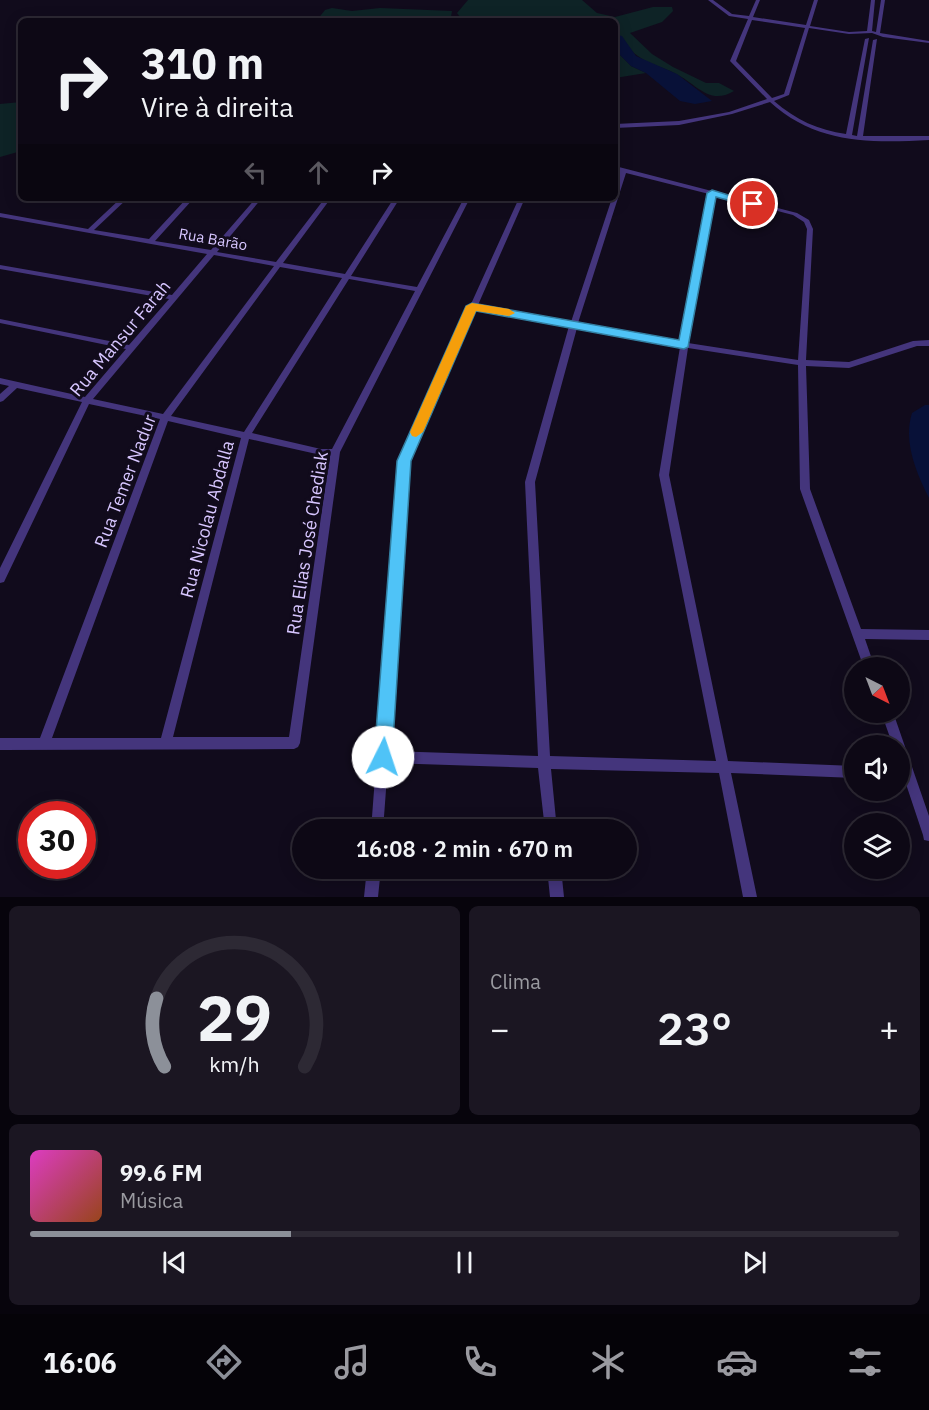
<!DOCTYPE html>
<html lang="pt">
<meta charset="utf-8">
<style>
:root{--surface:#0d0815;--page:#1b1622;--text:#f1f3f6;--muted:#9a9aa0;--line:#2d2934;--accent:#8c9099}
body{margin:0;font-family:"IBM Plex Sans",sans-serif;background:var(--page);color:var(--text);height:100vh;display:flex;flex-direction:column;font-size:22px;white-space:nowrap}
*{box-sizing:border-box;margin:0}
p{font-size:20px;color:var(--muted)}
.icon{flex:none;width:33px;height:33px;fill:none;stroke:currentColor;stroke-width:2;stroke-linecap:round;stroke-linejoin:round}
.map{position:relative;height:897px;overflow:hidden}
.details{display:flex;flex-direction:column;gap:9px;padding:9px;background:#07040c;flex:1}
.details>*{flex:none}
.hud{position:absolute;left:18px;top:18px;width:600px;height:183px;border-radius:9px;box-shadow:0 3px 15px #0003,0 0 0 2px var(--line);background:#0d0815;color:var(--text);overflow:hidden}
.needle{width:39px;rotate:138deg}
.controls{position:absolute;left:844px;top:657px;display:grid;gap:12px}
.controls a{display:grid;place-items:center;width:66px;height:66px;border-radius:50%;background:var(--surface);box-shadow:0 3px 15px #0003,0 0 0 2px var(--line);font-size:30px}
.speed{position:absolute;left:18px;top:801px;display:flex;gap:12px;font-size:30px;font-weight:700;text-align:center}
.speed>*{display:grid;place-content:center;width:78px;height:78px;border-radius:50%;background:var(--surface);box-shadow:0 3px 15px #0003,0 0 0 2px var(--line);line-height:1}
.speed .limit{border:9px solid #d22;background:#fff;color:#111}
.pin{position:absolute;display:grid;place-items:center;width:51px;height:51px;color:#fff;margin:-26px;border:3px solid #fff;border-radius:50%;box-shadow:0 2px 6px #0007}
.me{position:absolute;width:66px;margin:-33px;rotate:4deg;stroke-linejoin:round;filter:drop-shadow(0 0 4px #0008)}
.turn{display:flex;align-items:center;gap:21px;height:126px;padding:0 24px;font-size:27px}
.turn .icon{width:78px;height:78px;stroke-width:2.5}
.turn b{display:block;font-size:42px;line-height:51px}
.lanes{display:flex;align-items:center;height:57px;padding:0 24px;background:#0003;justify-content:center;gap:30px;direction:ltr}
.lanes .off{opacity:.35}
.big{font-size:45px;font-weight:600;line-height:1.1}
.details .card{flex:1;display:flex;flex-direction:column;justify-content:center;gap:9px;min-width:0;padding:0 21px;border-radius:9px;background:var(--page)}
.details .dial{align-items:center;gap:0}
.dial svg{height:156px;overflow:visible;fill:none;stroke:var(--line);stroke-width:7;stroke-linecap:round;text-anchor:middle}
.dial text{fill:var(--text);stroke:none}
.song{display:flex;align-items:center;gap:18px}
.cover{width:72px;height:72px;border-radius:9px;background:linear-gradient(135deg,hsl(310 70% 55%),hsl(20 70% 35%))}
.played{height:6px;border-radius:3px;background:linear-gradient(90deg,var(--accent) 30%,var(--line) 30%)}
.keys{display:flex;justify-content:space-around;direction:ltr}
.heat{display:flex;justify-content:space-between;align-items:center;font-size:33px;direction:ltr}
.details .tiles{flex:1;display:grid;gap:9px;grid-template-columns:1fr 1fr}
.card:last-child{grid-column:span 2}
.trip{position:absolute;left:292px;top:819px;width:345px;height:60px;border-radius:30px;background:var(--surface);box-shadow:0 3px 15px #0003,0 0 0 2px var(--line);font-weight:600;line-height:60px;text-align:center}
.tab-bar{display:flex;height:96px;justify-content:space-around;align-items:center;background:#050308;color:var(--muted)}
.tab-bar .icon{width:42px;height:42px}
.tab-bar .on{color:var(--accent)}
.tab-bar b{font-size:27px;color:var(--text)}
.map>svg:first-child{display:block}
.green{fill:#0e2326}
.water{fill:#081138}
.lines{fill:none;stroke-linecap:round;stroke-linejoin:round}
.street{fill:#44357c;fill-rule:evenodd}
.route{fill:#4fc3f7;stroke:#337fa1;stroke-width:1.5}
.slow{fill:#f59e0b}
.labels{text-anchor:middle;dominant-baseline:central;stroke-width:6;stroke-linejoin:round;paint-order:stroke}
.far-street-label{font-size:15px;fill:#d7c6ff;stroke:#110b1c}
.street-label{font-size:18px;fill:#d7c6ff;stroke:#110b1c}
</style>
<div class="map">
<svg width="929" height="897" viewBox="0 0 929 897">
<rect width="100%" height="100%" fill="#110b1c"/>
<path class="green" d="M468,0H582L597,13L615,17L653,7H672L673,11L662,22L630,33L652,54L673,67L706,83H719L734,91C709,106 697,84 676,74C664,67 649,65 638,56C628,50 626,37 615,34V21H463L457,13Z
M332,8L352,11L380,8L452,11L451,17L434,20L313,21L317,20L325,10Z
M615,50L631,66L646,73L615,78Z
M21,102V151L0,157V104Z"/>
<path class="water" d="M615,34L622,36L636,56L677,74L712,101L695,104L680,101L646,73L631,66L615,50Z
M925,405H929V498C916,472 903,442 912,413Z"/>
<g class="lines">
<path class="street" d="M708,0H713L732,14L749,16L756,0H760L753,17L806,25L814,0H818L810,26L849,32L867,31L871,0H875L872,31L876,32L881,0H885L880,33L929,41V43L883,37L872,33L849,34L809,28L789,95L774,101C796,120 818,130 846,134L865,39L869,38L852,135L857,136L873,40L877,39L863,136H929V140C870,143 816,144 770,102L732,114L679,125L615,128V124L679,121L729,112L767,99L730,61L748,19L729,16ZM752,20L805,28L784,94L772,98L736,61Z
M615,166L797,213L809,220L813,229L806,360L849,362L913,341L929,340V346H917L849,368L806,366L810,489L861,629L929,630V640L865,639L875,668H864L800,489L798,365L688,348L669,475L728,761L855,766V778L731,773L757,897H743L719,773L551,769L557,830H545L538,768L388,763L383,830H371L399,461L469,307L468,306L471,304L519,198H525L478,305L571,322L612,198H615V188L620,171L615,170ZM626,173L709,194L681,342L578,323ZM715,195L793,215L804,222L807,229L798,360L688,343ZM476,309L569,326L525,482L538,756L389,751L409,461ZM577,328L680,347L659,475L716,761L550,756L535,482Z
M121,198H128L94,230L149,239L187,198H194L155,241L211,250L256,198H262L217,252L276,262L325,198H331L283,263L345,274L394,198H400L351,276L417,287L464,198H470L340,452L300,743L298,747L294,749L0,750V738H40L160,419L89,404L4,582L0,583V568L82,402L17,388L3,401L0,402V394L9,386L0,384V378L85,397L126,349L0,323V319L129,345L169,299L0,269V265L172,295L207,254L0,217V213L88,229ZM214,255L274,266L163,414L93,399ZM280,267L342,278L244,432L171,416ZM349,279L415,291L332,449H321L252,433ZM168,421L241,438L161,738H52ZM249,439L321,455H330L289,737H173Z
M881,712H893L929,816V841L924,840L923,835L900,766V746H893Z
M367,868H381L378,897H364Z
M547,868H561L564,897H550Z"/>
</g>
<path class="route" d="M712,190L758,204L753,207L716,197L688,347L684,349L476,311L411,461L392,757L389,764L383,767L376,764L374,757L397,461L466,306L472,303L679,340L707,193Z"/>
<path class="slow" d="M472,303L509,309L515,313L509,316L476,311L423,432L416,437L412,436L410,432L466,306Z"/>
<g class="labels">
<g class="far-street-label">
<text transform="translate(213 239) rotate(10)">Rua Barão</text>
</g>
<g class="street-label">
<text transform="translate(120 338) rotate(-50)">Rua Mansur Farah</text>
<text transform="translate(125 481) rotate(-69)">Rua Temer Nadur</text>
<text transform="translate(207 519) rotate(-75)">Rua Nicolau Abdalla</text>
<text transform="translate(307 543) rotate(-81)">Rua Elias José Chediak</text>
</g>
</g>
</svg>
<div class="controls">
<a><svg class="needle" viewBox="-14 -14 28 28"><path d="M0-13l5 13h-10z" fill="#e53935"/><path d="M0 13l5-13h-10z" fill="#9a9aa0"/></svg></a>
<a><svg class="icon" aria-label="sound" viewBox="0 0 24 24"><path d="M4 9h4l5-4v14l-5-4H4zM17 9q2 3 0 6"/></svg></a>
<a><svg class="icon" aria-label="layers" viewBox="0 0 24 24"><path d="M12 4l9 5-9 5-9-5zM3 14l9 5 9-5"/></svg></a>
</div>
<div class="speed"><div class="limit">30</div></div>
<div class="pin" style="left:753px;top:204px;background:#d93025"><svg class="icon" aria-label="arrive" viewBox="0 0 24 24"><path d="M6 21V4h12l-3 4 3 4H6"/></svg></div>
<svg class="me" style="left:383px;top:757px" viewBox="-20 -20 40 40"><circle r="19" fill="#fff"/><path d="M0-13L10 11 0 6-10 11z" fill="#4fc3f7"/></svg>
<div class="trip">16:08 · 2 min · 670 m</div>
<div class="hud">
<div class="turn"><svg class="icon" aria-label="right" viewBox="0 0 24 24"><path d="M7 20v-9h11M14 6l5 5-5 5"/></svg><div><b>310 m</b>Vire à direita</div></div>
<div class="lanes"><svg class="icon off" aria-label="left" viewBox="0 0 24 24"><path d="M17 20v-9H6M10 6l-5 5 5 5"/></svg><svg class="icon off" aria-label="ahead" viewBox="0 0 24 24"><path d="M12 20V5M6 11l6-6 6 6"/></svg><svg class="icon" aria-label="right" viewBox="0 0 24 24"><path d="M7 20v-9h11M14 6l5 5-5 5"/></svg></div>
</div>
</div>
<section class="details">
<div class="tiles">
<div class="card dial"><svg viewBox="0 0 100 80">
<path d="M14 69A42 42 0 1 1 86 69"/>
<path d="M14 69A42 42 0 0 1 10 34" stroke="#8c9099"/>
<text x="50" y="56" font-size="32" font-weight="700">29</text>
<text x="50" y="72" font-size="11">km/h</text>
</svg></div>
<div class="card"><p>Clima</p>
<div class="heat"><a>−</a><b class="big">23°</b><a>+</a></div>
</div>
<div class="card">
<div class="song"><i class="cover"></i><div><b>99.6 FM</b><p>Música</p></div></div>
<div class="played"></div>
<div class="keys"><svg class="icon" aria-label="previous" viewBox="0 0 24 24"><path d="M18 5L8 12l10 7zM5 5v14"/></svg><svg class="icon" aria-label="pause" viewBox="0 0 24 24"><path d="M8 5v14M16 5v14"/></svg><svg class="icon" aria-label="next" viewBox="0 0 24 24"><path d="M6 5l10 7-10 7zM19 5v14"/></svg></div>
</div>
</div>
</section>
<nav class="tab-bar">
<b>16:06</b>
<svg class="icon on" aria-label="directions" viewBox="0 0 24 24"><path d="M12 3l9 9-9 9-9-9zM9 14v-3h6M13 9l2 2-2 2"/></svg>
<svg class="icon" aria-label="music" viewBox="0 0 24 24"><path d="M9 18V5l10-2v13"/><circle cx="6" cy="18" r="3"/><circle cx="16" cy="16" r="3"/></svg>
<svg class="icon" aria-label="phone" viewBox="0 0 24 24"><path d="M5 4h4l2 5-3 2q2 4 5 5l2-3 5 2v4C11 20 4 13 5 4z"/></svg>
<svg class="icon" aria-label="climate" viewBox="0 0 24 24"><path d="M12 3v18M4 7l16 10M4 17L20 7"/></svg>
<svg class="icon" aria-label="car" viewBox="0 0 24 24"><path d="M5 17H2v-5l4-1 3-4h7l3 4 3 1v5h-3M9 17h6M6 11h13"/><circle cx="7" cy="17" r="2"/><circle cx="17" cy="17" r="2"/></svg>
<svg class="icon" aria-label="filters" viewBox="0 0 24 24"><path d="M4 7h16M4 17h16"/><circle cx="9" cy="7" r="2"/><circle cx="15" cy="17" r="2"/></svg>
</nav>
